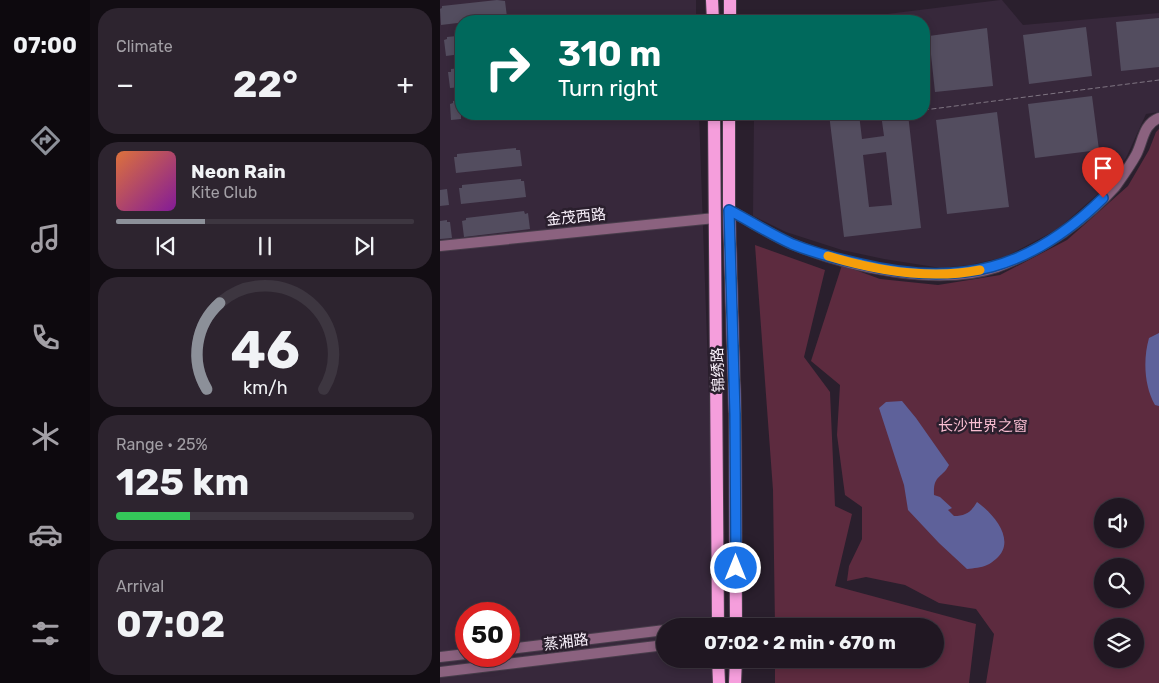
<!DOCTYPE html>
<meta charset="utf-8">
<style>
:root{--surface:#201722;--page:#2d242f;--text:#f1f3f6;--muted:#a29fa5;--line:#3d3640;--accent:#8c9099}
body{margin:0;font-family:Rubik,"Noto Sans SC",sans-serif;background:var(--page);color:var(--text);height:100vh;display:flex;flex-direction:column;font-size:19px;white-space:nowrap}
*{box-sizing:border-box;margin:0}
p{font-size:16px;color:var(--muted)}
.icon{flex:none;width:28px;height:28px;fill:none;stroke:currentColor;stroke-width:2;stroke-linecap:round;stroke-linejoin:round}
.map{position:relative;flex:1;overflow:hidden}
.drawer{display:flex;flex-direction:column;gap:8px;padding:8px;background:#120d13;width:350px}
.drawer>*{flex:none}
.top-card{position:absolute;left:15px;top:15px;width:475px;height:105px;border-radius:20px;box-shadow:0 2px 8px #0003,0 0 0 1px var(--line);background:#00695c;color:#fff;overflow:hidden}
.fabs{position:absolute;left:654px;top:498px;display:grid;gap:10px}
.fabs a{display:grid;place-items:center;width:50px;height:50px;border-radius:50%;background:var(--surface);box-shadow:0 2px 8px #0003,0 0 0 1px var(--line);font-size:25px}
.speed{position:absolute;left:15px;top:602px;display:flex;gap:10px;font-size:25px;font-weight:700;text-align:center}
.speed>*{display:grid;place-content:center;width:65px;height:65px;border-radius:50%;background:var(--surface);box-shadow:0 2px 8px #0003,0 0 0 1px var(--line);line-height:1}
.speed .limit{border:8px solid #d22;background:#fff;color:#111}
.pin{position:absolute;display:grid;place-items:center;width:42px;height:42px;color:#fff;margin:-51px -21px;border-radius:50% 50% 50% 0;rotate:-45deg;box-shadow:0 0 5px #0007}
.pin .icon{rotate:45deg}
.me{position:absolute;width:55px;margin:-28px;rotate:0deg;stroke-linejoin:round;filter:drop-shadow(0 0 4px #0008)}
.turn{display:flex;align-items:center;gap:18px;height:105px;padding:0 20px;font-size:22px}
.turn .icon{width:65px;height:65px;stroke-width:2.5}
.turn b{display:block;font-size:35px;line-height:42px}
.big{font-size:38px;font-weight:700;line-height:1.1}
.drawer .card{flex:1;display:flex;flex-direction:column;justify-content:center;gap:8px;min-width:0;padding:0 18px;border-radius:20px;background:var(--page)}
.drawer .dial{align-items:center;gap:0}
.dial svg{height:130px;overflow:visible;fill:none;stroke:var(--line);stroke-width:7;stroke-linecap:round;text-anchor:middle}
.dial text{fill:var(--text);stroke:none}
.song{display:flex;align-items:center;gap:15px}
.cover{width:60px;height:60px;border-radius:8px;background:linear-gradient(135deg,hsl(20 70% 55%),hsl(290 70% 35%))}
.played{height:5px;border-radius:2px;background:linear-gradient(90deg,var(--accent) 30%,var(--line) 30%)}
.keys{display:flex;justify-content:space-around;direction:ltr}
.heat{display:flex;justify-content:space-between;align-items:center;font-size:28px;direction:ltr}
.charge{height:8px;border-radius:4px;background:linear-gradient(90deg,#34c759 25%,var(--line) 0)}
.trip{position:absolute;left:216px;top:618px;width:288px;height:50px;border-radius:25px;background:var(--surface);box-shadow:0 2px 8px #0003,0 0 0 1px var(--line);font-weight:700;line-height:50px;text-align:center}
main{display:flex;flex:1;min-height:0}
.tabs{display:flex;flex-direction:column;width:90px;justify-content:space-around;align-items:center;background:#0d090e;color:var(--muted)}
.tabs .icon{width:35px;height:35px}
.tabs .on{color:var(--accent)}
.tabs b{font-size:22px;color:var(--text)}
.map>svg:first-child{display:block}
.built{fill:#37283b;fill-rule:evenodd}
.green{fill:#5d2b3f;fill-rule:evenodd}
.water{fill:#5e619a}
.building{fill:#534d5f;fill-rule:evenodd}
.lines{fill:none;stroke-linecap:round;stroke-linejoin:round}
.minor-casing{stroke:#473c4a;stroke-width:12}
.major-casing{stroke:#473c4a;stroke-width:14}
.path{stroke:#7f7582;stroke-width:1;stroke-dasharray:5 2.5;stroke-linecap:butt}
.minor{stroke:#8b627f;stroke-width:10}
.major{stroke:#f59edc;stroke-width:12}
.route-casing{stroke:#114b97;stroke-width:12}
.route{stroke:#1a73e8;stroke-width:9}
.slow{stroke:#f59e0b;stroke-width:9}
.labels{text-anchor:middle;dominant-baseline:central;stroke-width:5;stroke-linejoin:round;paint-order:stroke}
.street-label{font-size:15px;fill:#f9f1fb;stroke:#2a1f2d}
.park-label{font-size:15px;fill:#f9bed2;stroke:#2a1f2d}
</style>
<main>
<nav class="tabs">
<b>07:00</b>
<svg class="icon on" aria-label="directions" viewBox="0 0 24 24"><path d="M12 3l9 9-9 9-9-9zM9 14v-3h6M13 9l2 2-2 2"/></svg>
<svg class="icon" aria-label="music" viewBox="0 0 24 24"><path d="M9 18V5l10-2v13"/><circle cx="6" cy="18" r="3"/><circle cx="16" cy="16" r="3"/></svg>
<svg class="icon" aria-label="phone" viewBox="0 0 24 24"><path d="M5 4h4l2 5-3 2q2 4 5 5l2-3 5 2v4C11 20 4 13 5 4z"/></svg>
<svg class="icon" aria-label="climate" viewBox="0 0 24 24"><path d="M12 3v18M4 7l16 10M4 17L20 7"/></svg>
<svg class="icon" aria-label="car" viewBox="0 0 24 24"><path d="M5 17H2v-5l4-1 3-4h7l3 4 3 1v5h-3M9 17h6M6 11h13"/><circle cx="7" cy="17" r="2"/><circle cx="17" cy="17" r="2"/></svg>
<svg class="icon" aria-label="filters" viewBox="0 0 24 24"><path d="M4 7h16M4 17h16"/><circle cx="9" cy="7" r="2"/><circle cx="15" cy="17" r="2"/></svg>
</nav>
<section class="drawer">
<div class="card"><p>Climate</p>
<div class="heat"><a>−</a><b class="big">22°</b><a>+</a></div>
</div>
<div class="card">
<div class="song"><i class="cover"></i><div><b>Neon Rain</b><p>Kite Club</p></div></div>
<div class="played"></div>
<div class="keys"><svg class="icon" aria-label="previous" viewBox="0 0 24 24"><path d="M18 5L8 12l10 7zM5 5v14"/></svg><svg class="icon" aria-label="pause" viewBox="0 0 24 24"><path d="M8 5v14M16 5v14"/></svg><svg class="icon" aria-label="next" viewBox="0 0 24 24"><path d="M6 5l10 7-10 7zM19 5v14"/></svg></div>
</div>
<div class="card dial"><svg viewBox="0 0 100 80">
<path d="M14 69A42 42 0 1 1 86 69"/>
<path d="M14 69A42 42 0 0 1 22 16" stroke="#8c9099"/>
<text x="50" y="56" font-size="32" font-weight="700">46</text>
<text x="50" y="72" font-size="11">km/h</text>
</svg></div>
<div class="card"><p>Range · 25%</p><b class="big">125 km</b><div class="charge"></div></div>
<div class="card"><p>Arrival</p><b class="big">07:02</b></div>
</section>
<div class="map">
<svg width="719" height="683" viewBox="0 0 719 683">
<rect width="100%" height="100%" fill="#2a1f2d"/>
<path class="built" d="M0,0H256V21H21V114H259L270,425L272,626H225V659H273V683H0ZM26,614H69V656H26Z
M560,0H562L583,25L719,13V112L706,114L686,158L659,193L618,229L565,257L530,265L501,268L444,259L402,250L346,232L313,216L314,114H484V21H391Z"/>
<path class="green" d="M719,129V683H546L554,634L536,609L499,603L465,585L426,577L407,581L409,566L422,539V507L405,495L397,435L400,385L371,361L402,265L440,279L498,285L560,275L627,240L688,186L709,150L716,132ZM662,506H695V539H662ZM662,566H695V599H662ZM662,626H695V659H662Z
M315,245L385,270L364,357L390,392L395,506L412,514L395,586L536,624L529,683H335V659H495V626H335L333,490Z"/>
<path class="water" d="M719,333V406L715,405C704,386 703,359 709,338Z
M462,401L476,418L509,465C502,479 493,474 494,495L500,497L512,508L508,510L514,516C526,516 531,512 537,502C554,514 577,541 556,559C553,561 550,564 547,565C541,568 534,568 527,569L499,543L468,510L464,485L439,408L446,402Z"/>
<path class="building" d="M57,0L65,1L67,17L1,25L0,9L2,8V6Z
M719,18V67L681,71L676,22Z
M646,27L652,76L589,84L583,35Z
M547,28L553,86L495,92L489,36Z
M17,36L18,38H21V54L6,56L4,40L7,39V37Z
M21,68V87L10,88L8,72H11V69Z
M652,96L659,150L595,158L588,104Z
M21,100V119L11,120L10,104L13,103V101Z
M557,112L569,207L507,214L496,120Z
M389,114H419L422,139L444,136L441,114H468L481,228L404,237ZM446,152L452,205L429,207L423,155Z
M76,148V150H80L82,166L16,173L14,157H17V154Z
M81,179V181H84L86,197L21,204L19,188H22V185Z
M7,189L9,205L0,206V190Z
M84,211L85,214L88,213L90,229L24,237L22,221L26,220V218Z
M7,220V222H10L12,238L0,239V221Z"/>
<g class="lines">
<g class="minor-casing">
<path id="minor" d="M289,210C310,221 331,235 352,244C408,267 498,287 557,267C581,258 603,246 624,232C642,219 660,204 675,187C682,177 690,166 696,155C703,142 703,124 719,118
M0,246L275,218
M261,626L278,624L283,626
M69,649L225,630
M0,657L26,654
M0,672L225,645"/>
</g>
<g class="major-casing">
<path id="major" d="M272,0L273,21
M290,21V0
M274,114L278,626
M289,114V210L295,414L296,626
M278,659L279,683
M295,683L296,659"/>
</g>
<path class="path" d="M484,110L719,80"/>
<use href="#minor" class="minor"/>
<use href="#major" class="major"/>
</g>
<g class="lines">
<g class="route-casing">
<path id="route" d="M296,568L295,414L289,210C310,221 330,234 352,244C374,253 398,259 421,264C520,288 591,269 663,198"/>
</g>
<use href="#route" class="route"/>
<path class="slow" d="M388,256C437,271 489,280 540,270"/>
</g>
<g class="labels">
<g class="street-label">
<text transform="translate(136 217) rotate(-6)">金茂西路</text>
<text transform="translate(278 370) rotate(-92)">锦绣路</text>
<text transform="translate(126 642) rotate(-7)">蒸湘路</text>
</g>
<g class="park-label">
<text x="543" y="426">长沙世界之窗</text>
</g>
</g>
</svg>
<div class="fabs">
<a><svg class="icon" aria-label="sound" viewBox="0 0 24 24"><path d="M4 9h4l5-4v14l-5-4H4zM17 9q2 3 0 6"/></svg></a>
<a><svg class="icon" aria-label="search" viewBox="0 0 24 24"><circle cx="10" cy="10" r="6"/><path d="M15 15l6 6"/></svg></a>
<a><svg class="icon" aria-label="layers" viewBox="0 0 24 24"><path d="M12 4l9 5-9 5-9-5zM3 14l9 5 9-5"/></svg></a>
</div>
<div class="speed"><div class="limit">50</div></div>
<div class="pin" style="left:663px;top:198px;background:#d93025"><svg class="icon" aria-label="arrive" viewBox="0 0 24 24"><path d="M6 21V4h12l-3 4 3 4H6"/></svg></div>
<svg class="me" style="left:296px;top:568px" viewBox="-20 -20 40 40"><circle r="17" fill="#1a73e8" stroke="#fff" stroke-width="3"/><path d="M0-11L8 9 0 5-8 9z" fill="#fff"/></svg>
<div class="trip">07:02 · 2 min · 670 m</div>
<div class="top-card">
<div class="turn"><svg class="icon" aria-label="right" viewBox="0 0 24 24"><path d="M7 20v-9h11M14 6l5 5-5 5"/></svg><div><b>310 m</b>Turn right</div></div>
</div>
</div>
</main>
